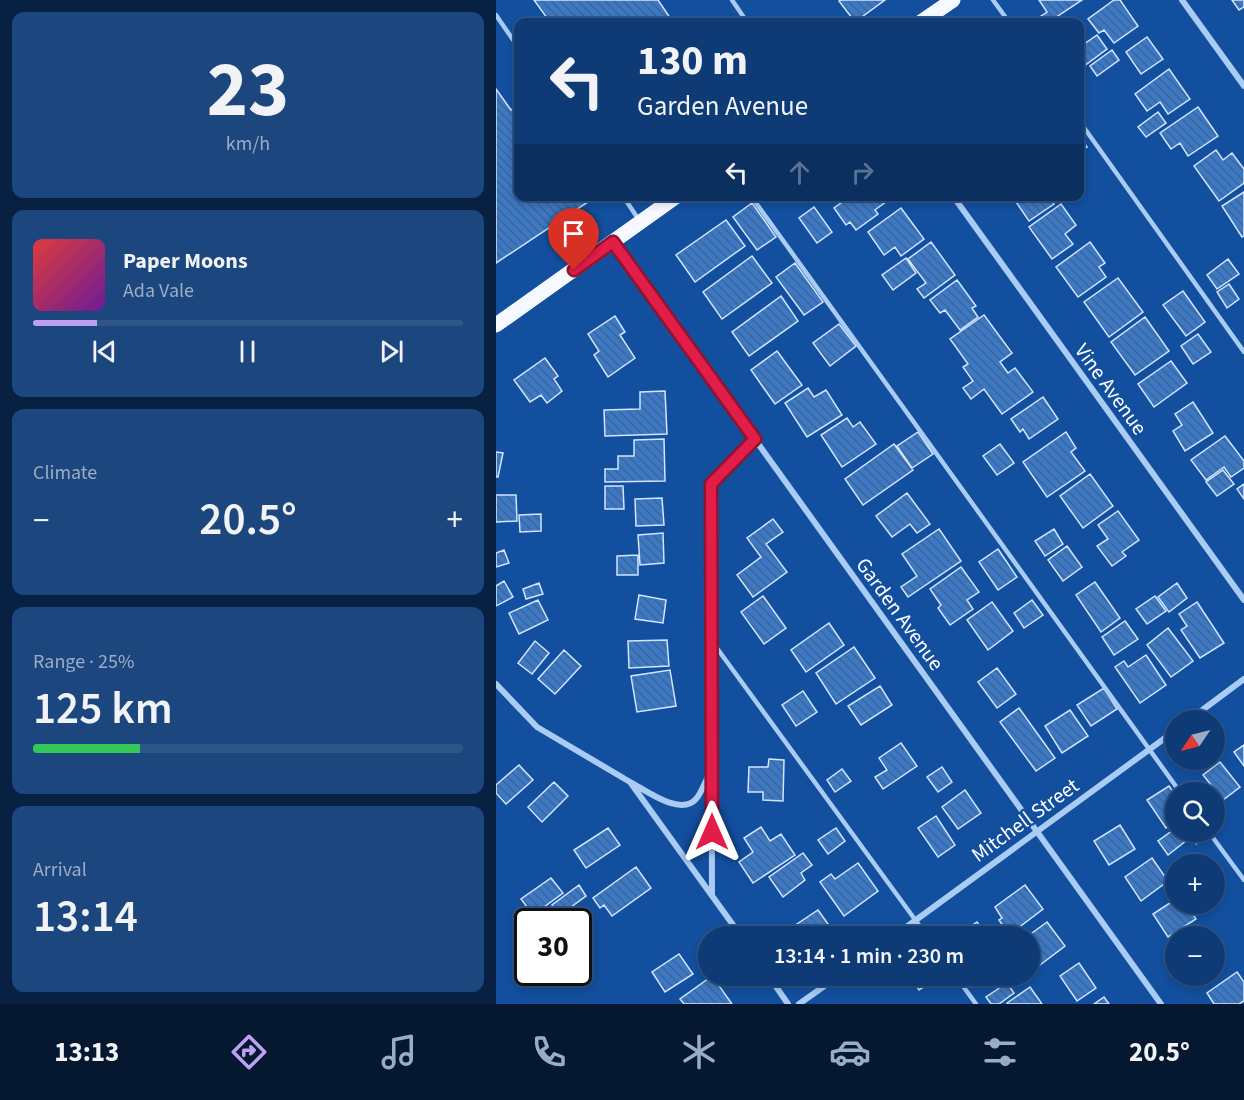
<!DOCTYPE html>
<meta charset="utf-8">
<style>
:root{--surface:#0e3b76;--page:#1c467e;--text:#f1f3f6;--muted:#9badc5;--line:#2e5588;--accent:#bca0f2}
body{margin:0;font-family:"Source Sans 3",sans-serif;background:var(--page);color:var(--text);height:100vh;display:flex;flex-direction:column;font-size:22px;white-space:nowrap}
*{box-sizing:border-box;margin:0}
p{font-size:20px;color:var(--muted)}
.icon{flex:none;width:33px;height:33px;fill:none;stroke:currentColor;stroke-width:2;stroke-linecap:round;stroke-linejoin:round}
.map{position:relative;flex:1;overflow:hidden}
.drawer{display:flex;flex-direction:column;gap:12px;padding:12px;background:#082041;width:496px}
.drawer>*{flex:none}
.banner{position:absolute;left:18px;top:18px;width:570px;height:183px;border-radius:12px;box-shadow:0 3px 9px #0003,0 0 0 2px var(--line);background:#0e3b76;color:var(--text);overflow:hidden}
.needle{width:39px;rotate:235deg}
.fabs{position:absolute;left:669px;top:710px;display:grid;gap:12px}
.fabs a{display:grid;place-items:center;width:60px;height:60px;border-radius:50%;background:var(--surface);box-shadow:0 3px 9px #0003,0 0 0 2px var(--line);font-size:30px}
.speed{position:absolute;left:18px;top:908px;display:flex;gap:12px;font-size:30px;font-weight:700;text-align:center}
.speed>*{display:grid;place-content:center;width:78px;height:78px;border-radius:50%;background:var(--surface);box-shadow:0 3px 9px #0003,0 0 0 2px var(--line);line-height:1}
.speed .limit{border:3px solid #111;border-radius:9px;background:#fff;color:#111}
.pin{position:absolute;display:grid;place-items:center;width:51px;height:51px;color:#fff;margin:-62px -26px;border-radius:50% 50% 50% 0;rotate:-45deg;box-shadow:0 0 6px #0007}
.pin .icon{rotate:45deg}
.me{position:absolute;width:66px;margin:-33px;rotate:0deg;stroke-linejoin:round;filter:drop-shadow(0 0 4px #0008)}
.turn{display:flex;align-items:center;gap:21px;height:126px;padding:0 24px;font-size:27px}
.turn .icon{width:78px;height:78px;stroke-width:2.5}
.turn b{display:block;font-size:42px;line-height:51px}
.lanes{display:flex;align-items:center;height:57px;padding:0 24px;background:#0003;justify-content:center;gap:30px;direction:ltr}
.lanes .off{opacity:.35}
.big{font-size:45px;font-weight:600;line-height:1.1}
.drawer .tile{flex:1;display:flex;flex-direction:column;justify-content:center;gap:9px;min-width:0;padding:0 21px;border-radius:12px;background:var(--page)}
.drawer .dial{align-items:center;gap:0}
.dial b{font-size:78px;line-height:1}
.song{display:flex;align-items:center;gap:18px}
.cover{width:72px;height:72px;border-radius:9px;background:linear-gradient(135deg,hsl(0 70% 55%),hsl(280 70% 35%))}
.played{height:6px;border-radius:3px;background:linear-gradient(90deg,var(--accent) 15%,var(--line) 15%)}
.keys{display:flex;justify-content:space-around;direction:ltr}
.heat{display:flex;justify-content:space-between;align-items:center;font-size:33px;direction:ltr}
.charge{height:9px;border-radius:4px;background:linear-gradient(90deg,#34c759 25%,var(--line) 0)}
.trip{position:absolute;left:202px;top:926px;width:342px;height:60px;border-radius:30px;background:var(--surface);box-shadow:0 3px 9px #0003,0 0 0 2px var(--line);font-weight:600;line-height:60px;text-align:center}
.dock{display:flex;height:96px;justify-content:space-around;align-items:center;background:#06182f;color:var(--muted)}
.dock .icon{width:42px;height:42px}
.dock .current{color:var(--accent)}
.dock b{font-size:27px;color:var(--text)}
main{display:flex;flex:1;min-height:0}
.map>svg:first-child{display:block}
.building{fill:url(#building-back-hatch);stroke:#d1e5fe;stroke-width:1.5}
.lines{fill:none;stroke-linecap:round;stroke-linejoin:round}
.lane{stroke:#a9cbf4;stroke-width:4.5}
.street{stroke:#a9cbf4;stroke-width:6}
.primary{stroke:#f6f9ff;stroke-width:15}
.route-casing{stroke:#92132f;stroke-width:15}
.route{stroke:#e11d48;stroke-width:10}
.labels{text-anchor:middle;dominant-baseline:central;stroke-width:4.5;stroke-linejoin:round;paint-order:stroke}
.street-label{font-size:21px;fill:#fff;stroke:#124f9e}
</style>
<main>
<section class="drawer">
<div class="tile dial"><b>23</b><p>km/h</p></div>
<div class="tile">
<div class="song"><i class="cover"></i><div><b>Paper Moons</b><p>Ada Vale</p></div></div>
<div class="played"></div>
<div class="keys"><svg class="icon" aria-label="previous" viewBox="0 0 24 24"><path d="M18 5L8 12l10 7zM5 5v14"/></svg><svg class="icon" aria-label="pause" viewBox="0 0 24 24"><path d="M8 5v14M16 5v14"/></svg><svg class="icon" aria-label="next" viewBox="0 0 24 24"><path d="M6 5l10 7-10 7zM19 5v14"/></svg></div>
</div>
<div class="tile"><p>Climate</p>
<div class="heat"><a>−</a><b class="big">20.5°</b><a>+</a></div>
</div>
<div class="tile"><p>Range · 25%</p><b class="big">125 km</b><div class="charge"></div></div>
<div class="tile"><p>Arrival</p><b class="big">13:14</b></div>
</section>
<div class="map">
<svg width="748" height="1004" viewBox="0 0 748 1004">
<defs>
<pattern id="building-back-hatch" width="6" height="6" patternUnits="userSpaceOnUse" patternTransform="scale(1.5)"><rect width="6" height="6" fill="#3b78c5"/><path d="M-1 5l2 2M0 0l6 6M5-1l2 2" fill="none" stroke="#43648f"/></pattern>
</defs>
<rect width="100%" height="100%" fill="#124f9e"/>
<path class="building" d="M38,0H162L177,22H54Z
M345,0H389L359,22L343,1Z
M543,0H586L559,18L562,22H536L551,12Z
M618,0H624L642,26L618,43L608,30L603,33L592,19Z
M736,0H748V7L743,10Z
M601,35L611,49L584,69V47Z
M651,37L667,59L645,74L630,52Z
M616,50L623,60L601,76L594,66Z
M673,69L694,99L672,114L664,102L651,111L639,94Z
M0,89L15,110L22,105V196H93L95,200L0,263Z
M702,107L722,136L692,156L684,143L675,149L664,133Z
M662,112L670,123L650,137L642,127Z
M584,137L591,147L584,152Z
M720,150L727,160L736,153L748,169V183L723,201L698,166Z
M748,192V236L746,237L726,206Z
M346,196H398L379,210L382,214L360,230L354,222L350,225L338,208L349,200Z
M516,196H553L558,204L533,221Z
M256,203L280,237L261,250L237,217Z
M565,204L580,225L569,234L577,244L556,259L533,227Z
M318,207L336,232L321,243L303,218Z
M405,208L428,239L405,256L399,247L388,255L372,232Z
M230,220L249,246L199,282L180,255Z
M435,242L459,275L428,298L421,289L430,283L412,259Z
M594,242L609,263L603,267L610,277L582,297L560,267Z
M256,256L276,283L226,319L207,292Z
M410,258L420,273L397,290L386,275Z
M732,259L743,274L721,289L711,275Z
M299,263L327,302L308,315L280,277Z
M622,278L647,312L613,337L588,302Z
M461,280L480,306L476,308L482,317L464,330L449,310L444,313L434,300Z
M733,284L743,299L731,308L721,292Z
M687,291L709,322L690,336L667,305Z
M285,296L302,321L253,356L236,332Z
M488,315L516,353L504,362L512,373L519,368L537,392L506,414L488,389L475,399L467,388L477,381L467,367L472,364L454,339Z
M119,316L129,332L124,335L139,358L112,377L98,355L103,351L92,334Z
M649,317L673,351L639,375L615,342Z
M343,324L360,346L334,366L317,343Z
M702,334L715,352L697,364L685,346Z
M281,351L306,385L279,404L255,370Z
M49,358L62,376L58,379L66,391L51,403L45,395L34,402L18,380Z
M675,361L691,383L658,407L642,384Z
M312,388L318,397L330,390L346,415L311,437L289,403Z
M169,391L171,434L109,436L108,410L144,409V392Z
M547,397L562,419L533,439L527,429L524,432L515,419Z
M697,402L717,433L689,451L677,431L686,425L679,414Z
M351,418L357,427L364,422L380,444L346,467L325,435Z
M422,432L437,454L416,468L401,446Z
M570,432L580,448L575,452L589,471L551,497L527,462Z
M729,436L748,461V468L735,477L728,467L710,480L695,460Z
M168,439L169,481L109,482V469H122V456H138V440Z
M398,444L417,470L367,505L349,479Z
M504,444L518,463L501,475L487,456Z
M0,452L7,453L2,477H0Z
M727,470L738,484L721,496L710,482Z
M594,474L617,506L587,528L564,496Z
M748,484V499L741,489Z
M109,486H127L128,509H109Z
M411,493L434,524L421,533L414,524L396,537L380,516Z
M0,495H20L21,521L0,522Z
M166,498L168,525L140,526L139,499Z
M622,511L643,540L626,552L630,556L616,566L601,546L612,539L602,525Z
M45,514V531L24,532L23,515Z
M277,519L287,532L270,544L291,572L257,597L241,575L265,557L251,538Z
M443,529L465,561L412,597L405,587L421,576L406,554Z
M558,529L567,544L549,556L539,541Z
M167,533L168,563L144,565L142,535Z
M571,546L586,567L567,581L552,560Z
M502,549L521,577L502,590L483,562Z
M8,550L13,563L0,567V553Z
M142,555V575H121V556Z
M465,567L483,592L471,600L477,609L454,625L442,608L445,605L434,589Z
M8,581L17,597L0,606V586Z
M599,582L624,618L605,632L580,595Z
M43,583L47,594L30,599L27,589Z
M681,583L691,598L673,612L662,597Z
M143,595L170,600L167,623L139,619Z
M267,596L290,628L268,644L245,612Z
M659,596L670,611L651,624L640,609Z
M42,600L52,620L23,634L13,613Z
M536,600L547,615L528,628L518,613Z
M496,602L517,631L492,650L471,620Z
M701,602L728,643L704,658L685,630L691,626L683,614Z
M629,621L642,639L618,655L606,637Z
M333,623L348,645L310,672L295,650Z
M672,628L697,661L675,677L651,645Z
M171,640L173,666L133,668L132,641Z
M39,641L53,653L36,674L22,663Z
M358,647L379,678L340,704L320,673Z
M68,650L85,666L59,694L42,679Z
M650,655L670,685L644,703L619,667L628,661L632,667Z
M501,668L520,694L501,708L482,682Z
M174,670L180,706L141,712L135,676Z
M384,686L396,705L365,725L352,706Z
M608,688L621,709L595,726L581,705Z
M307,691L321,712L300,726L286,705Z
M523,708L559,758L540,771L504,722Z
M574,710L592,736L566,753L549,726Z
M405,743L421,766L387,789L379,777L391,770L383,758Z
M748,745V766L738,752Z
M273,759L288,760L287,801L267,800V792H252L253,767H272Z
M724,762L744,787L727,800L707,775Z
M23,765L37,780L10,804L0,793V785Z
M446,767L456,782L442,792L431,777Z
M346,769L355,781L339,792L331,780Z
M58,782L72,796L46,822L32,807Z
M673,786L680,796V822L670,828L651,800Z
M469,790L485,813L462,829L446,807Z
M440,816L459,845L442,857L422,828Z
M624,825L639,849L613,865L598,841Z
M265,827L274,841L285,834L299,855L257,883L243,862L257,852L248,838Z
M112,828L124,845L90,868L78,850Z
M340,828L349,841L332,854L322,840Z
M680,828V831H685L691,840L672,855L662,841Z
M690,831H714L715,833L700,844Z
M307,853L316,865L305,873L309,880L287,897L273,877Z
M656,858L672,881L645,901L629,877Z
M362,863L382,891L348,916L324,882L335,874L339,879Z
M140,867L155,888L116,916L108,905L104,908L97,898Z
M55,878L67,893L37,915L25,899Z
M83,885L90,896L64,915L56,905Z
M529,885L547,909L513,935L503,920L506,918L499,907Z
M680,899V903H690L700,919L672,937L657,914Z
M322,910L332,924L324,929L329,936H291L289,932Z
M481,922L490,936H460Z
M551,922L569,946L544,965L534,951V936H532Z
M183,954L197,974L169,992L156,972Z
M583,963L600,988L581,1001L564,976Z
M741,972L748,982V1001L743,1004H718L711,993Z
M413,975H443L444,977L423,990Z
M216,976L236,1004H188L184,999Z
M511,983L518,993L503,1004H495L490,997Z
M534,987L546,1004H512L511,1003Z
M608,997L613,1004H598Z"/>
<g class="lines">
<path class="lane" d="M236,0L251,22
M497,0L513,22
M0,15L22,47
M584,122L748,352
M127,196L143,220
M255,196L684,792
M215,640L431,936
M712,831L748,880
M459,975L480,1004"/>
<path class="street" d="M686,0L748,86
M457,196L748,600
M117,242L665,1004
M0,684L41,727L134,782L245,936
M693,720L748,679
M136,783C152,792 185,816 200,799C206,792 209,781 214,773
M216,895L215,484L259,439
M398,936L680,730
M272,975L292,1004
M303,1004L344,975"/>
<path class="primary" d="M425,22L457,0
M0,325L181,196"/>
</g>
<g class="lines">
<g class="route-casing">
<path id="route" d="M78,270L117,242L259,439L215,484L216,832"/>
</g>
<use href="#route" class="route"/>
</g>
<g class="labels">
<g class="street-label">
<text transform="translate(615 389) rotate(54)">Vine Avenue</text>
<text transform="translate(404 614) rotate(54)">Garden Avenue</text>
<text transform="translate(529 820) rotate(-36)">Mitchell Street</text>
</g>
</g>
</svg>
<div class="fabs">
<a><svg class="needle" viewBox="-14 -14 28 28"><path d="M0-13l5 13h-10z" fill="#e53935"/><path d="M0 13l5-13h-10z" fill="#9badc5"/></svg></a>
<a><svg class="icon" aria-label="search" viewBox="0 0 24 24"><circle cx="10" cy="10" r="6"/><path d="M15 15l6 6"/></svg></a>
<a>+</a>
<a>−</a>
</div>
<div class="speed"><div class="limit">30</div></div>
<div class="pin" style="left:78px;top:270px;background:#d93025"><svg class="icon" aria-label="arrive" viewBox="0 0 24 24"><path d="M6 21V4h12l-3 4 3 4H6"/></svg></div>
<svg class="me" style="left:216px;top:832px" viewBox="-20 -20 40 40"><path d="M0-17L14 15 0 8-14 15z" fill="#e11d48" stroke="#fff" stroke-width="4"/></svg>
<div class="trip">13:14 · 1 min · 230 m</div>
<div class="banner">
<div class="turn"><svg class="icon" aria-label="left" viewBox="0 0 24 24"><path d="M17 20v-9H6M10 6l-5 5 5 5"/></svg><div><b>130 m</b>Garden Avenue</div></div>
<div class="lanes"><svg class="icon" aria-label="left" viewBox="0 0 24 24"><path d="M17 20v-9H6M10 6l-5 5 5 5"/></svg><svg class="icon off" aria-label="ahead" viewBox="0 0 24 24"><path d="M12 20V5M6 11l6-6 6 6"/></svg><svg class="icon off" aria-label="right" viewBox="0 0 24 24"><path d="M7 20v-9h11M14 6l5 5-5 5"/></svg></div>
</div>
</div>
</main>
<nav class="dock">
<b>13:13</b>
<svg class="icon current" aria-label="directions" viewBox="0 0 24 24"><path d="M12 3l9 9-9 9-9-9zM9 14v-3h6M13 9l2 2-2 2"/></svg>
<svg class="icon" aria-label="music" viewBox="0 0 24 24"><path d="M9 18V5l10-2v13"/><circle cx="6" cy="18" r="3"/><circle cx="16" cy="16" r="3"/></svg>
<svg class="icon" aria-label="phone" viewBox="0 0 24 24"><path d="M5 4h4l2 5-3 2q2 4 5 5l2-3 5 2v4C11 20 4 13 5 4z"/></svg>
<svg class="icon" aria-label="climate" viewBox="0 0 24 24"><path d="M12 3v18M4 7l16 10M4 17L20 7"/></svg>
<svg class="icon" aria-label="car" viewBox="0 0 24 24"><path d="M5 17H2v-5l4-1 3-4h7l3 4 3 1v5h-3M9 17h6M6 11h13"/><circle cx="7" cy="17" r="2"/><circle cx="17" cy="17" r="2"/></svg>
<svg class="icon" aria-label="filters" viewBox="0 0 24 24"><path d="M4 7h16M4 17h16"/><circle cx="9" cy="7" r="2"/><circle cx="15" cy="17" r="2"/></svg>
<b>20.5°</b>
</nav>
